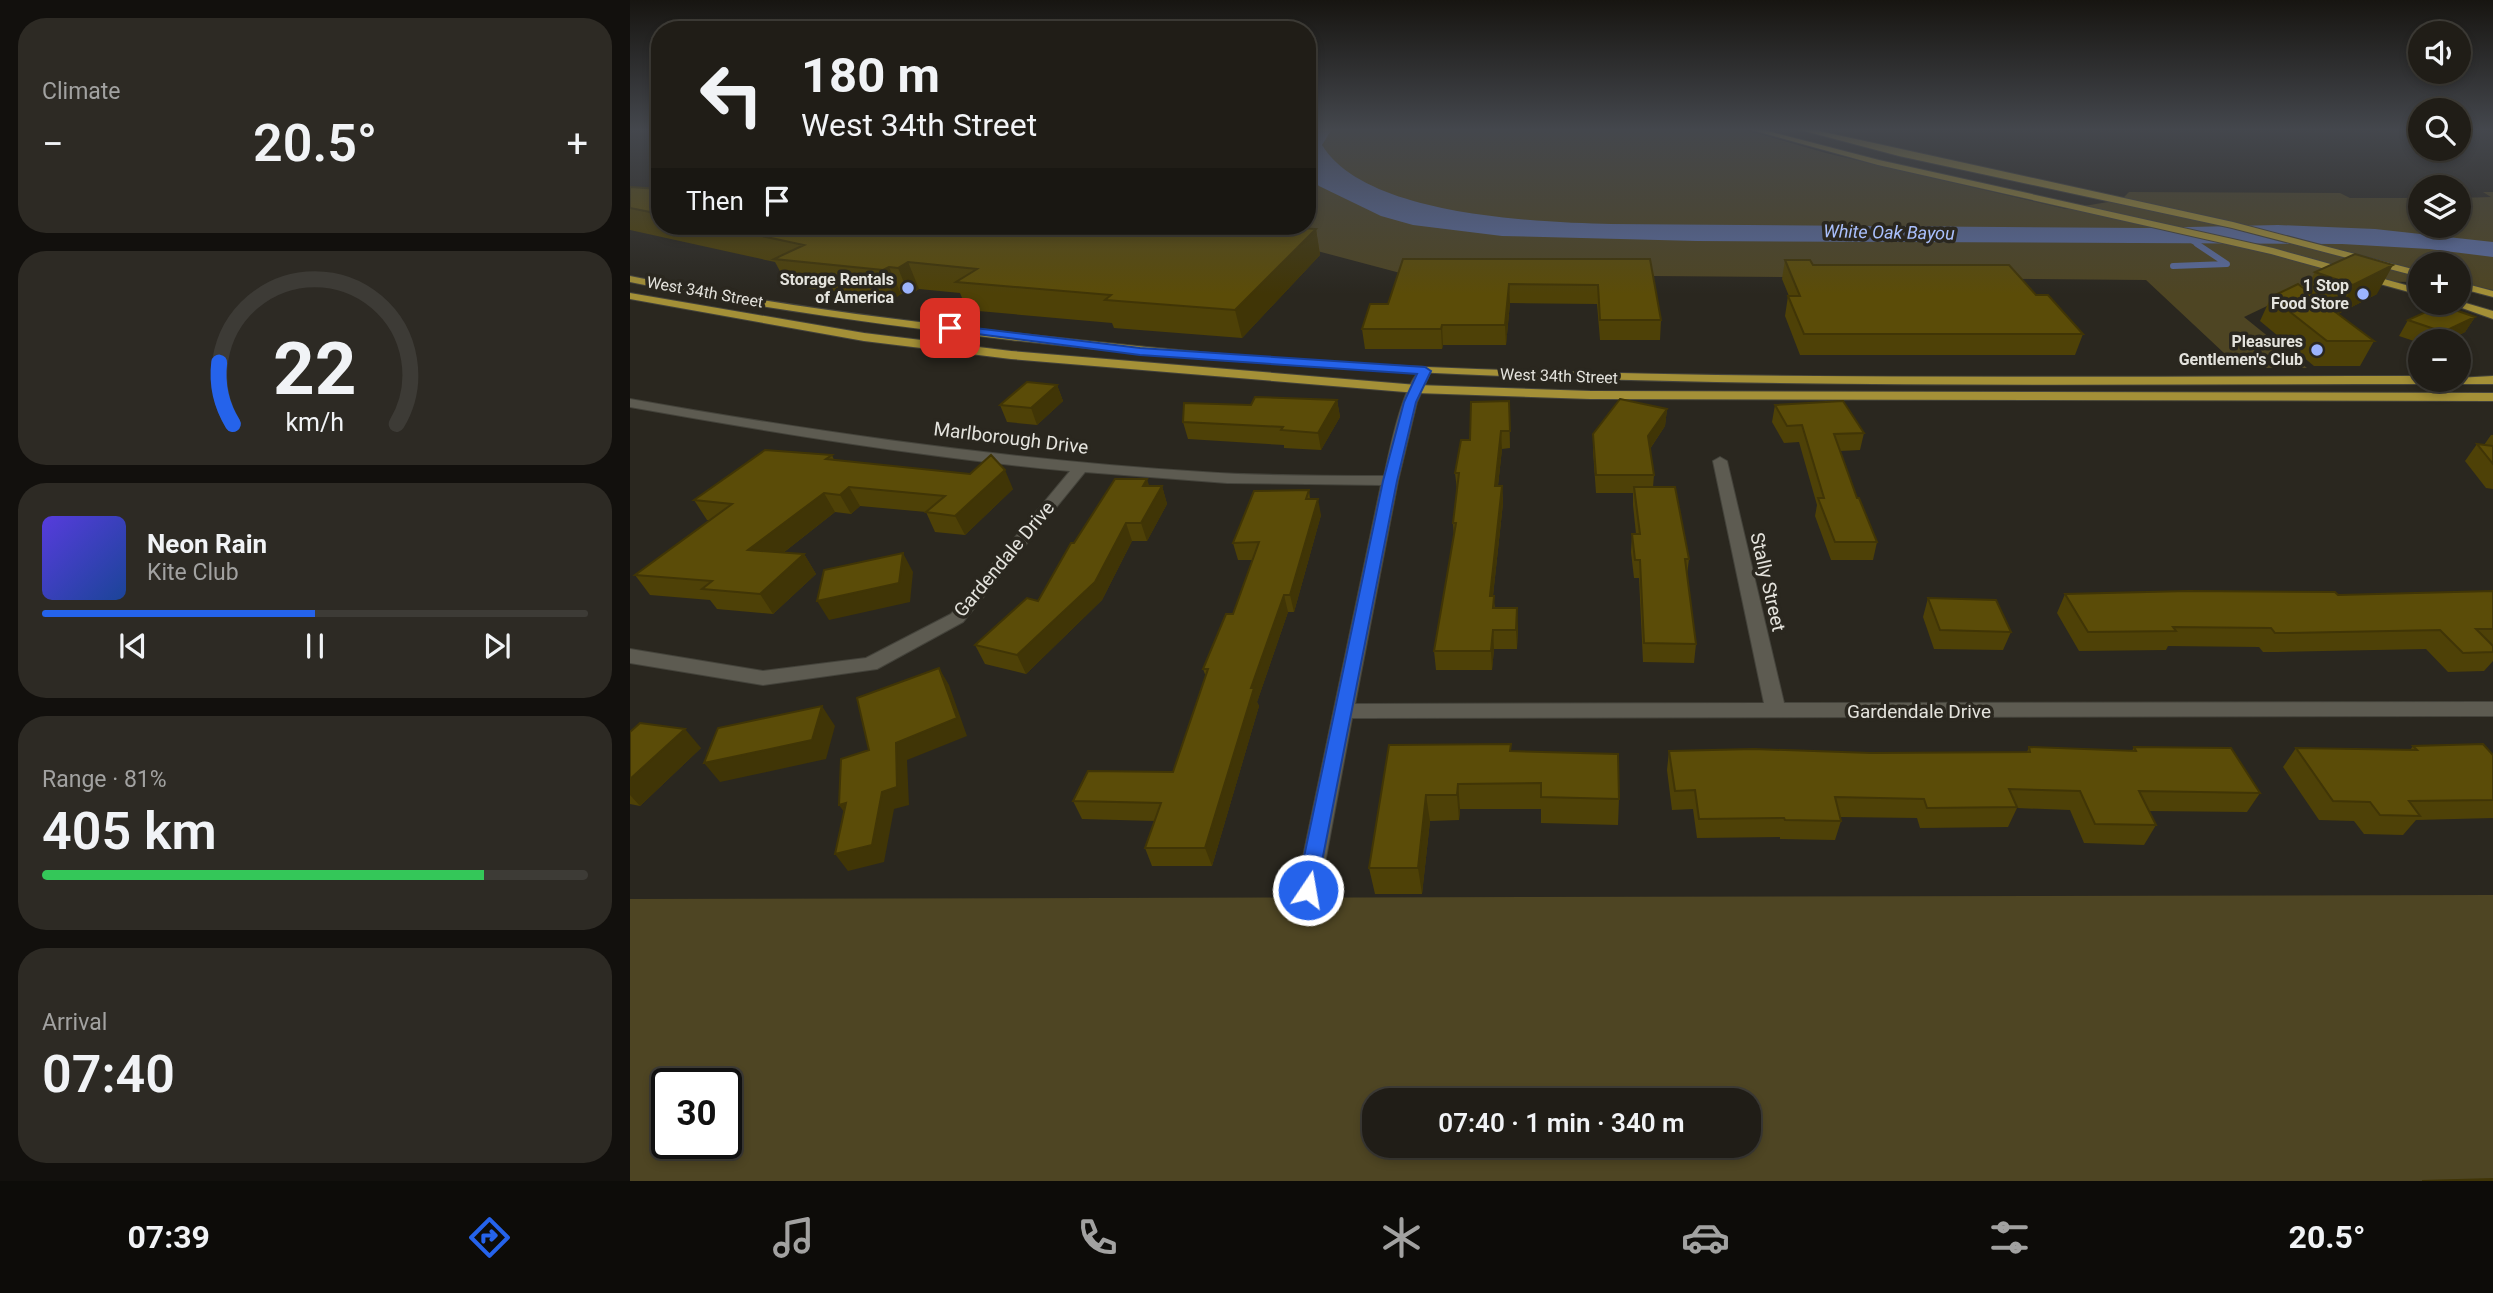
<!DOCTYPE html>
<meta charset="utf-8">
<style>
:root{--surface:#201d17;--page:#2d2a24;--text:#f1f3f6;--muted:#a2a2a1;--line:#3d3b36;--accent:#2563eb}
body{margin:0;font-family:Roboto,sans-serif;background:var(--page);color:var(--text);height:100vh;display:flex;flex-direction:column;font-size:26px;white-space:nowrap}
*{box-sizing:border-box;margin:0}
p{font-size:23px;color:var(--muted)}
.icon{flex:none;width:38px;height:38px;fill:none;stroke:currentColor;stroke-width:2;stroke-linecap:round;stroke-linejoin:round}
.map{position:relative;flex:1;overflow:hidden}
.sheet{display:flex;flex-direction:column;gap:18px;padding:18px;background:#12100d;width:630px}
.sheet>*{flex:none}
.top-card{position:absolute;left:21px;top:21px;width:665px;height:214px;border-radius:28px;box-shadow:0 4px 10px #0003,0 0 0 2px var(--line);background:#201d17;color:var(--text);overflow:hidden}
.controls{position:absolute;left:1778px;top:21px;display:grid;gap:14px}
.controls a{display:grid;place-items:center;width:63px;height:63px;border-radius:50%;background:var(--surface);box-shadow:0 4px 10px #0003,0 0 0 2px var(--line);font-size:35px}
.speed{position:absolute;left:21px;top:1068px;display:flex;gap:14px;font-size:35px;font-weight:700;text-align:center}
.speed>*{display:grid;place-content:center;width:91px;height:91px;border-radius:50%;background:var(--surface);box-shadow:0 4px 10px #0003,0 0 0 2px var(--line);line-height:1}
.speed .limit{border:4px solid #111;border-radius:10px;background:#fff;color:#111}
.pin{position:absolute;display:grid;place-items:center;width:60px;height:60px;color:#fff;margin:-30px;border-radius:14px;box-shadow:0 4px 10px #0006}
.me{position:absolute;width:77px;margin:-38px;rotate:12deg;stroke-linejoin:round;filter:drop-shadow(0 0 5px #0008)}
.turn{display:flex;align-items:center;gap:24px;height:147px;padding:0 35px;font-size:32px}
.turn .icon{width:91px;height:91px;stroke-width:2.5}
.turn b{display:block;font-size:49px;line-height:60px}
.then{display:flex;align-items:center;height:66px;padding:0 35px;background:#0003;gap:14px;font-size:26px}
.big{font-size:52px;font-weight:600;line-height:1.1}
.sheet .widget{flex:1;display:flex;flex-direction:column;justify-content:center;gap:10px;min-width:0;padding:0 24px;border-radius:28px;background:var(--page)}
.sheet .dial{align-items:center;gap:0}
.dial svg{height:182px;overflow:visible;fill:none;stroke:var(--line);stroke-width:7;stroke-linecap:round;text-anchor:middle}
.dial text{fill:var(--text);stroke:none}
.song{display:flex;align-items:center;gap:21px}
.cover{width:84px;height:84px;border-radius:10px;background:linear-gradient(135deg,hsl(250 70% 55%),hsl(220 70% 35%))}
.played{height:7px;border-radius:4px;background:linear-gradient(90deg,var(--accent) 50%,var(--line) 50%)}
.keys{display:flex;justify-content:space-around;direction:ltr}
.heat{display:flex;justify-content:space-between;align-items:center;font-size:38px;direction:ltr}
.charge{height:10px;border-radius:5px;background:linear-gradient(90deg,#34c759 81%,var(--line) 0)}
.trip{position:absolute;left:732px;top:1088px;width:399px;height:70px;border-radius:28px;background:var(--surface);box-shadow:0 4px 10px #0003,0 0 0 2px var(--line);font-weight:600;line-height:70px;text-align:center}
.menu{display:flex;height:112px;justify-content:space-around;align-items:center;background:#0d0c09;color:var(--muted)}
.menu .icon{width:49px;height:49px}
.menu .on{color:var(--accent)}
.menu b{font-size:32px;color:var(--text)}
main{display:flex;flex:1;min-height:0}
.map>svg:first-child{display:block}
.green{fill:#4e4523;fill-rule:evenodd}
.water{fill:#5b6c9e}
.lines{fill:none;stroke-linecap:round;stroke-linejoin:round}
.stream-far1{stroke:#5b6c9e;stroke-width:4.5}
.stream{stroke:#5b6c9e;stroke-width:6}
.minor-casing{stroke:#44433b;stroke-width:2}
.major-casing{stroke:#44433b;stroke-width:2}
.minor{fill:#5d5b51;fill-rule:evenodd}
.major{fill:#a49037;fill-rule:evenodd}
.wall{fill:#4e4107}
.shaded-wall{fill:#403506}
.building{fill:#5b4c08;stroke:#403506;stroke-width:2}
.route{fill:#2563eb;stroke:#184099;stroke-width:2}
.poi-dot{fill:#9cb4fd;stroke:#2a271f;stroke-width:2.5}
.labels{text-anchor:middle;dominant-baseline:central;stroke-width:7;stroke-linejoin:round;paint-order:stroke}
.far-poi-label{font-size:16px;font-weight:bold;fill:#e4e3dd;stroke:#2a271f;text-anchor:end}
.far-street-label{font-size:16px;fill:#e4e3dd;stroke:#2a271f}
.far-water-label{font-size:18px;font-style:italic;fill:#aac0fd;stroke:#2a271f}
.street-label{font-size:19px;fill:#e4e3dd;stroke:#2a271f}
</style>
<main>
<section class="sheet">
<div class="widget"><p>Climate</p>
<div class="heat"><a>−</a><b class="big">20.5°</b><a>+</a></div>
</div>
<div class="widget dial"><svg viewBox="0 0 100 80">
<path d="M14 69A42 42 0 1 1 86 69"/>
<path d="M14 69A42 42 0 0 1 8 42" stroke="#2563eb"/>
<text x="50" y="56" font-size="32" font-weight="700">22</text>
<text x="50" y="72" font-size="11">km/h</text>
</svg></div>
<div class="widget">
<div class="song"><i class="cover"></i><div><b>Neon Rain</b><p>Kite Club</p></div></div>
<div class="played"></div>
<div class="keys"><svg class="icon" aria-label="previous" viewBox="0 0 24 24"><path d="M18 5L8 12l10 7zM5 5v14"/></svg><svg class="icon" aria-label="pause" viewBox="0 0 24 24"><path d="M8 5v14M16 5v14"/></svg><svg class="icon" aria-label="next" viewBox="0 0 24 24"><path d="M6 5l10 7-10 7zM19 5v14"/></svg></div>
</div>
<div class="widget"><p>Range · 81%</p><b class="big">405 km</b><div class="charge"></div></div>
<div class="widget"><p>Arrival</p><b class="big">07:40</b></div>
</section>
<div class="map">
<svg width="1863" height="1181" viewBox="0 0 1863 1181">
<rect width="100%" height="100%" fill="#2a271f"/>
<path class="green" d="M677,129H1112L1196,153L1436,209L1496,199L1494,197L1499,192L1710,193L1720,198H1790V226H1829V198L1861,197L1853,192H1863V290L1829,283V264H1790V282L1689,281L1614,317L1677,368H1610L1516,280L774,274L593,226H677Z
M1863,895V1181H0V899ZM37,1083H96V1143H37ZM744,1101H1118V1146H744Z"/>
<path class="water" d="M677,129H702L692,145C735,216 906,222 981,224L1515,228L1648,225L1745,229L1863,242V257L1799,249L1712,244L1067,241L872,236L783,225L751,216L689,186L677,174Z"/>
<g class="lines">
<path class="stream-far1" d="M1559,239L1570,246"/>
<path class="stream" d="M1543,266L1597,264L1567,244"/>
<g class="minor-casing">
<path id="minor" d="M795,367L801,371L787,402L768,481L725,704L1134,703L1083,461L1090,457L1097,461L1154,703L1863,702V716L722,718L690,890L686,897L678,900L670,897L666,890L751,485L597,483L455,472L333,622L247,669L133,685L0,663V649L133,671L236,658L321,614L440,471C292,457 146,433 0,407V399C190,433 381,460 573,472C633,476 693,476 754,476C759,454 774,375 795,367Z"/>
</g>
<g class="major-casing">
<path id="major" d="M1118,129H1130L1249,160L1643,248L1790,289V295L1641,254L1248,165Z
M1167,129H1180L1603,222L1790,271V277L1602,228L1269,156Z
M0,276C127,302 255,319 384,333C521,348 659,362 797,367C1128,381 1459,376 1790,376V380L1863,376V384C1369,383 872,396 381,340C253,325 126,308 0,282Z
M1829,282L1863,291V297L1829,288Z
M0,293L234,333L381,351L787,385L960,391L1863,393V401L960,399L787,393L381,359L234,341L0,299Z
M1829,301L1863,311V319L1818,303Z"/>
</g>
<use href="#minor" class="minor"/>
<use href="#major" class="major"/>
</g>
<path class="wall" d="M0,187L30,189V226H639L686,229L690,255L612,338L484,328L482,323L337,310L330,293L289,289L279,295L271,294L265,298L158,286L145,262L0,230Z
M1725,254L1747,294L1708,314L1744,341L1730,366H1684L1630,321L1641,297L1676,290L1685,272Z
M1020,259L1031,320L1030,340H970L967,304L880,303L876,345H813L812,349H735L732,329L758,304Z
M1155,260L1406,295L1453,334L1445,355H1170L1155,316L1158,296H1159L1152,279Z
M1845,317L1835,332L1817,341H1790V343L1769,336L1778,320Z
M427,385L433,401L407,425L377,422L370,405Z
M707,400L710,417L691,450L654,448V445L558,439L553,422L621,405Z
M879,401L880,448L872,449L868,486H872L873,503L863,596L865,608L888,626L887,649H864L862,670H806L804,651L824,538L823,523L827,490L825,473L840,440Z
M1145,405L1234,433L1230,450L1210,451L1227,498L1247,542L1243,560H1201L1185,516L1187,505L1169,442L1154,443L1142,422Z
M1037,409L1035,426L1020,449L1024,475L1023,487L1059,559L1057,575L1066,644L1064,663L1013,662L1009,578H1004L1001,552L1002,534H1006L1003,505V493H966L963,451V434Z
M1861,435H1863V489L1856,488L1835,461L1847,444L1854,445Z
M202,455L204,460L383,489L335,535L305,532L296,512L230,506L221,514L205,512L153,553L174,554L186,574L143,614L87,609L80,600L20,595L5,575L80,520H77L64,500Z
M520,486H532L537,504L517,541H502L472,600L396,674L355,664L345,645L408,601L444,543Z
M679,490L680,499L691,515L664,612H658L627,702L629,706L582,866H522L515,848L525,821L452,819L443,801L543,772L576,677L573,669L603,614L623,560H608L603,543Z
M1863,591V661L1854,671L1818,672L1796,649L1647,652H1633L1629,647L1538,646L1536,650L1449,651L1427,613L1435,594L1708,595Z
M1298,598L1381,632L1373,650L1304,649L1293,617Z
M0,732L71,748L10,806L0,804Z
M759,745L881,751L989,799L988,825L911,823V809H830L829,820L800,821L792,894H745L739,868Z
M1783,746L1863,755V818L1786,820L1773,835L1734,834L1724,821L1689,820L1653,767L1666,748L1780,750Z
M1399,747L1502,751L1504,747L1630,793L1617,812L1518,811L1526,825L1514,845L1454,843L1440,810L1387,808L1378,827L1290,828L1287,818L1210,817L1211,821L1205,840L1150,839V837L1067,838L1063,809L1042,810L1037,770L1039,751L1241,753L1397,752Z"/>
<path class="shaded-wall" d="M686,229L690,255L612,338L605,310Z
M278,262L289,289L279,295L268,268Z
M1763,265L1747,294L1708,314L1723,285Z
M259,267L271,294L265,298L253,270Z
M879,284L880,303L876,345L875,325Z
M1845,317L1835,332L1817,341H1808L1813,332Z
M812,325L813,345L812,349L811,329Z
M427,385L433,401L407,425L401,408Z
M707,400L710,417L691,450L688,433Z
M1037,409L1035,426L1017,453L1018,436Z
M871,431L872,449L866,503L865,486Z
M375,470L383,489L335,535L325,516Z
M517,479L523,497L513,486Z
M532,486L537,504L517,541L511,523Z
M872,486L873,503L861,614L860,596Z
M219,487L230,506L221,514L210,495Z
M194,493L205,512L131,570L118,550Z
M688,499L691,515L664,612L660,595Z
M496,523L502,541L472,600L396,674L387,655Z
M273,553L283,572L280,602L199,620L187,601Z
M174,554L186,574L143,614L130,594Z
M654,595L658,612L627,702L629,706L582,866L575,848L621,688Z
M887,608L888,626L887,649L886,630Z
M863,630L864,649L862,670L861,651Z
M309,668L319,685L337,736L277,760L279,805L264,809L254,862L218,871L205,854Z
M192,706L205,726L196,759L90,782L74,763Z
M55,729L71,748L10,806L0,795V779Z
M828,784L830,809L829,820L827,795Z
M796,795L800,821L792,894L788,868Z
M216,803L222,823L209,805Z"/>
<path class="building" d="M0,187L30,189V214L0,208Z
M84,226H639L686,229L605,310L475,300L481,295L326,282L347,269L278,262L268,268L259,267L253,270L144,259L174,245Z
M1725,254L1763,265L1723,285L1685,272Z
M773,259H1020L1031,320H970L968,285L879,284L875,325H812L811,329H732L740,304H758Z
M1155,260H1180L1183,265H1379L1406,295H1418L1453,334H1174L1158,296H1170Z
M1668,284L1744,341H1697L1641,297Z
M1811,305L1845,317L1813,332L1778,320Z
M397,382L427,385L401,408L370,405Z
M625,397L707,400L688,433L651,430L653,427L553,422L554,403L621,405Z
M990,399L1037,409L1018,436L1024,475H966L963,434Z
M879,401L880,431H871L865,486H872L860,596H864L863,608H887L886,630H863L861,651H804L826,523H823L829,473H825L831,440H840L841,402Z
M1213,401L1234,433L1204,434L1227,498H1229L1247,542H1205L1188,498H1194L1172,425L1157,426L1145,405Z
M1847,444L1863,446V464Z
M135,450L202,455L196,459L340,474L361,455L375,470L325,516L296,512L315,496L219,487L210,495L194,493L118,550L174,554L130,594L72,589L82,581L5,575L102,504L64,500Z
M485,479H517L513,486H532L511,523H496L465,582L387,655L345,645L397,598L408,601L441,543H444Z
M1004,487H1045L1059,559H1055L1066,644L1014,643L1010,560H1005L1002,534H1010Z
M679,490L676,499H688L660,595H654L621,688H624L575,848H515L531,803L443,801L458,771L543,772L578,669H573L596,614H603L629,542L603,543L624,491Z
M273,553L269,583L187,601L194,570Z
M1558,591L1705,592L1708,595L1863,591V629H1846L1863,646V652L1833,653L1810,630L1659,633H1645L1641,628L1543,627L1546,631L1458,632L1435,594Z
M1298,598L1366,600L1381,632L1310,630Z
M309,668L327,718L266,743L267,787L252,792L242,845L205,854L216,803L209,805L211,759L239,750L227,698Z
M192,706L182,740L74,763L88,728Z
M10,723L55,729L0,779V732Z
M881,744L880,751L988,754L989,799L911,797V783L828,784L827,795H796L788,868H739L759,745Z
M1853,744L1863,755V800L1779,801L1790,816L1750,815L1740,802L1703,801L1666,748L1787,750L1783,746Z
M1399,747L1506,751L1504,747L1601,748L1630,793L1509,791L1526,825L1465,824L1450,791L1379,789L1387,807L1297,808L1294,799L1205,797L1211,821L1155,820L1154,818L1069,819L1065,790L1045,791L1039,751L1124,749L1241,753L1400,752Z
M1863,1179V1181H1792Z"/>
<linearGradient id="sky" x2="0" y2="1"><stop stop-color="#171511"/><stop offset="0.44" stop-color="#44474d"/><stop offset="1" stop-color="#44474d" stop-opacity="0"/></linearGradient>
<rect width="1863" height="294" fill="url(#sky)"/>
<path class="route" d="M320,325L510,348L795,367L801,371L786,402L767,481L685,897L678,900L670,897L667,890L753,481L774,402L787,374L510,355L316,330V326Z"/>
<g class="poi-dot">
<circle cx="278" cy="288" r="7"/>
<circle cx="1733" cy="294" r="7"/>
<circle cx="1687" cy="350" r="7"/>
</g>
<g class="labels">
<g class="far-poi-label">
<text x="264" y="279">Storage Rentals<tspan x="264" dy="18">of America</tspan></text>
<text x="1719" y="285">1 Stop<tspan x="1719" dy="18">Food Store</tspan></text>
<text x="1673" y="341">Pleasures<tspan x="1673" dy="18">Gentlemen's Club</tspan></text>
</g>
<g class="far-street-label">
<text transform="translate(75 292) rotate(10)">West 34th Street</text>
<text transform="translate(929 376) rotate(2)">West 34th Street</text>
</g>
<g class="far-water-label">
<text transform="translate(1259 232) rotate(1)">White Oak Bayou</text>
</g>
<g class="street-label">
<text transform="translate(381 438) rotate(7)">Marlborough Drive</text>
<text transform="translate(374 559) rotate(-50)">Gardendale Drive</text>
<text transform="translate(1138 582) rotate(77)">Stally Street</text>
<text x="1289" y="711">Gardendale Drive</text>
</g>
</g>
</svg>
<div class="controls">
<a><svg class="icon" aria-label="sound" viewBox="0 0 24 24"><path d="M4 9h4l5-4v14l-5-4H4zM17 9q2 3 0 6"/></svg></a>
<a><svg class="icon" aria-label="search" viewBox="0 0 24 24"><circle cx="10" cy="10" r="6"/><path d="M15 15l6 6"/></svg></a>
<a><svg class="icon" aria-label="layers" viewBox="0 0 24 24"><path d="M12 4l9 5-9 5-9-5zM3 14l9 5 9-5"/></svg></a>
<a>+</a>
<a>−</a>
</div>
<div class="speed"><div class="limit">30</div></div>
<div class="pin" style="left:320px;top:328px;background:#d93025"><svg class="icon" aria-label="arrive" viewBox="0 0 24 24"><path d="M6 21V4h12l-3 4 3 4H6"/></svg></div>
<svg class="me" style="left:678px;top:890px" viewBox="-20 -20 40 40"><circle r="17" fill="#2563eb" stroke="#fff" stroke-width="3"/><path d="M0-11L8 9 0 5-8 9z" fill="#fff"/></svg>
<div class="trip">07:40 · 1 min · 340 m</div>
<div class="top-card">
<div class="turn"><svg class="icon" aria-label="left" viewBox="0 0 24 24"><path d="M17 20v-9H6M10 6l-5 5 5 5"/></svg><div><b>180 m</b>West 34th Street</div></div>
<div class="then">Then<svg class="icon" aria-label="arrive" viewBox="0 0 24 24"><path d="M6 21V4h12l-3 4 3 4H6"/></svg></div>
</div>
</div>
</main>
<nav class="menu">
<b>07:39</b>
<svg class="icon on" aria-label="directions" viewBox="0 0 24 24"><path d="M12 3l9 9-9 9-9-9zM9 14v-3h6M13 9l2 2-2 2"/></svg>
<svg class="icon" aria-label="music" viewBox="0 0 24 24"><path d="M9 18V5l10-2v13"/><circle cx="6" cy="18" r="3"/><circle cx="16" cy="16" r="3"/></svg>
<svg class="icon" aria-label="phone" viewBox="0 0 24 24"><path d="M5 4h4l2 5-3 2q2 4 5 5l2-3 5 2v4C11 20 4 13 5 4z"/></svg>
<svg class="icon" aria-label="climate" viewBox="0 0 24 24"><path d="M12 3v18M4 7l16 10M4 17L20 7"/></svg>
<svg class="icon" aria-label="car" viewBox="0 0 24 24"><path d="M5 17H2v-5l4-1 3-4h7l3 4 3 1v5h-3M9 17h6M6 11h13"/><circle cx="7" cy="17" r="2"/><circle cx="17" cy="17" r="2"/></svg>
<svg class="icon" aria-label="filters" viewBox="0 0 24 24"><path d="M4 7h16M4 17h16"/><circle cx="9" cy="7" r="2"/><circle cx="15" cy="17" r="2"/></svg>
<b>20.5°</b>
</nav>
